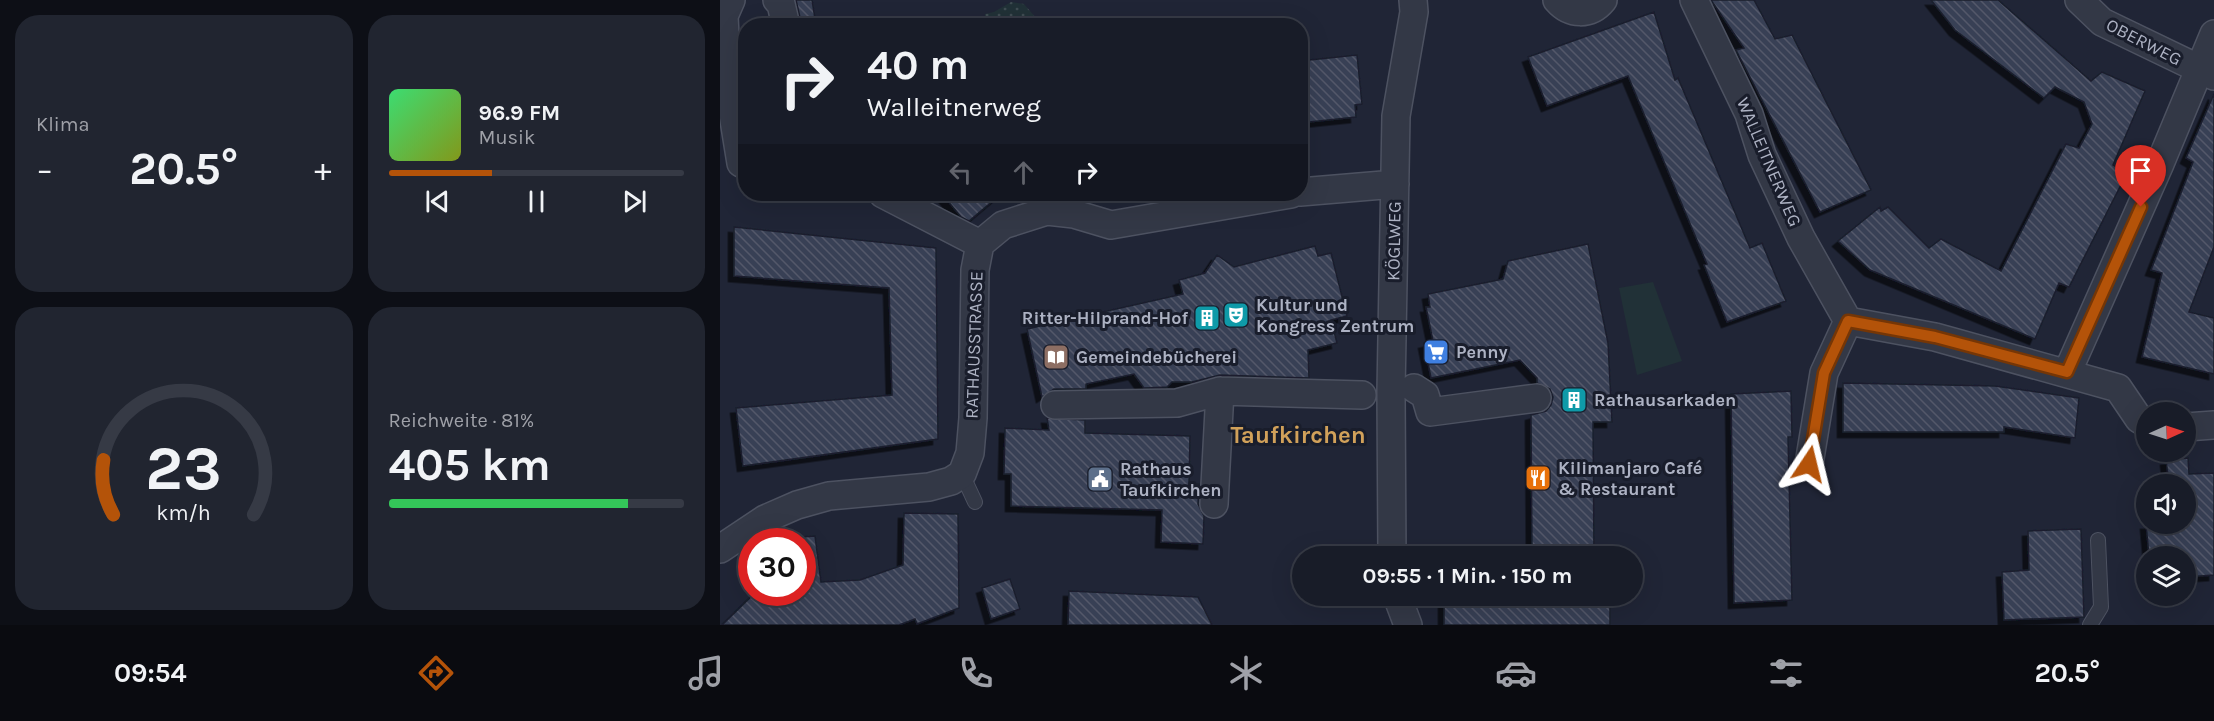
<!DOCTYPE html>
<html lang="de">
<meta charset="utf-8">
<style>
:root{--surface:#181c28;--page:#212530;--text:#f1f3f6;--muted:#9fa1a8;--line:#363a45;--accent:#b45309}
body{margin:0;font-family:Karla,sans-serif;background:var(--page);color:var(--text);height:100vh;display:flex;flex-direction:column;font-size:22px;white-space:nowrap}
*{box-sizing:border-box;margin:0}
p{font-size:20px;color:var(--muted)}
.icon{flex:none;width:33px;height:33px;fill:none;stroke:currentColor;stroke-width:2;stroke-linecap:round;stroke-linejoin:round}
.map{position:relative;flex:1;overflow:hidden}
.details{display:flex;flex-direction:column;gap:15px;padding:15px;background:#0d0f16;width:720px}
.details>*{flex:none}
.banner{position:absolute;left:18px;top:18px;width:570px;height:183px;border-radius:24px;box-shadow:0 6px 24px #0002,0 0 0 2px var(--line);background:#181c28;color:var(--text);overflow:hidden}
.needle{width:39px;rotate:87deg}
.tools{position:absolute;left:1416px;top:402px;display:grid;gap:12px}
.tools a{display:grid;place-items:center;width:60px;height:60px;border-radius:50%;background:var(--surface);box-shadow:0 6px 24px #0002,0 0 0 2px var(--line);font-size:30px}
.speed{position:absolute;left:18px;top:528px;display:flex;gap:12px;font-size:30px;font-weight:700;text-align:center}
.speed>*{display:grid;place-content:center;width:78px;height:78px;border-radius:50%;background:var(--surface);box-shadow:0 6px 24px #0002,0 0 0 2px var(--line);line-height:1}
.speed .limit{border:9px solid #d22;background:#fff;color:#111}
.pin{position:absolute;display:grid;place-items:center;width:51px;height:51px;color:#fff;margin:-62px -26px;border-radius:50% 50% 50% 0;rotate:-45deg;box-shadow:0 0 6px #0007}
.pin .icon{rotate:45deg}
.me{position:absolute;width:66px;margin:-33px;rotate:10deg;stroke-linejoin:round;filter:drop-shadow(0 0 4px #0008)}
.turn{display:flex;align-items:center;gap:21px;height:126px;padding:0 30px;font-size:27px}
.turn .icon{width:78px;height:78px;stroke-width:2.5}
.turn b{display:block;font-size:42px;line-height:51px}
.lanes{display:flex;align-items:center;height:57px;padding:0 30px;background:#0003;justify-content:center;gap:30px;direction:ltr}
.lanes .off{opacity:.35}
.big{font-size:45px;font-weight:700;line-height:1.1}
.details .widget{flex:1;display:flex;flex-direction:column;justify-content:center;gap:9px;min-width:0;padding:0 21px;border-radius:24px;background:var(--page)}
.details .dial{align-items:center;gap:0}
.dial svg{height:156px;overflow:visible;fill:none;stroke:var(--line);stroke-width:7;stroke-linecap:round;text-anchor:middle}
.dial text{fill:var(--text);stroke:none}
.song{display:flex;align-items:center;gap:18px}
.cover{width:72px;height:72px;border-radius:9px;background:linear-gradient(135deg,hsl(140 70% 55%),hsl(70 70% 35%))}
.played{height:6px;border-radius:3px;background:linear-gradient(90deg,var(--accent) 35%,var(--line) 35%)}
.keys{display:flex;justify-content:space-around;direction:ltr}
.heat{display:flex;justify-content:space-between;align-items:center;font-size:33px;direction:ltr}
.charge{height:9px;border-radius:4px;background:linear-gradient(90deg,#34c759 81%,var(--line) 0)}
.details .tiles{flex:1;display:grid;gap:15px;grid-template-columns:repeat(2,1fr)}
.trip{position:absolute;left:572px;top:546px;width:351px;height:60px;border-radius:30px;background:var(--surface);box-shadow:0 6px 24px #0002,0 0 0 2px var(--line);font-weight:700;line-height:60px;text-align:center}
.tab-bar{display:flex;height:96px;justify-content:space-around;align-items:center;background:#0a0b10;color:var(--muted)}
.tab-bar .icon{width:42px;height:42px}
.tab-bar .current{color:var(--accent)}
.tab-bar b{font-size:27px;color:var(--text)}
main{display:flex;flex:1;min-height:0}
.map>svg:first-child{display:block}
.grass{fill:url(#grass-dots)}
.green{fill:#213137}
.building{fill:url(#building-back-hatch);stroke:#1a1f2d;stroke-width:1.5;filter:url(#shadow)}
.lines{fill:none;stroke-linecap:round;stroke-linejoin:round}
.lane-casing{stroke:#4d5261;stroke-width:16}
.street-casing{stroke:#4d5261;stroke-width:30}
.lane{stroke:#333846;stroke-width:14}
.street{stroke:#333846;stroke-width:27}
.route-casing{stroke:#753606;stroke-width:15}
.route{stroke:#b45309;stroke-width:10}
.labels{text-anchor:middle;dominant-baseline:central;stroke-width:6;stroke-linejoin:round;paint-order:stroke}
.street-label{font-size:18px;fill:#adb2c3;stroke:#191d2b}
.poi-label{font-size:18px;font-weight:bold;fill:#adb2c3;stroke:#191d2b;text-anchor:start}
.district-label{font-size:24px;font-weight:bold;fill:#d1a15a;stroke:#191d2b}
</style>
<main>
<section class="details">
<div class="tiles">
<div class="widget"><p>Klima</p>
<div class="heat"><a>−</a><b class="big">20.5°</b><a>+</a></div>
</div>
<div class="widget">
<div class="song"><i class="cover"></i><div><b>96.9 FM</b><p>Musik</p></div></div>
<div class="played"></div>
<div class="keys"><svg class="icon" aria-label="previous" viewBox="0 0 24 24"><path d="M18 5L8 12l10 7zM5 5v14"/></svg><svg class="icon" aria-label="pause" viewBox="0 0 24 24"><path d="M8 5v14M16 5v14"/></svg><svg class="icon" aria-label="next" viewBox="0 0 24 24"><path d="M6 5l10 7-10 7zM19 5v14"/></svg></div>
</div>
<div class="widget dial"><svg viewBox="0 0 100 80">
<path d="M14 69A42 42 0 1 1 86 69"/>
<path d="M14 69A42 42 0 0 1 9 41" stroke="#b45309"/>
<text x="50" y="56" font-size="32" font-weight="700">23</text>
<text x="50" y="72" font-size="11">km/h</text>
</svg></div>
<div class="widget"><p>Reichweite · 81%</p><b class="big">405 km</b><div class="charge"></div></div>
</div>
</section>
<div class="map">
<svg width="1494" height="625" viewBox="0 0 1494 625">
<defs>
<pattern id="grass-dots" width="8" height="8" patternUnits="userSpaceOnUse" patternTransform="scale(1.5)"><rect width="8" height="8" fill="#213137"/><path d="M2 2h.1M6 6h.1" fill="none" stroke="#3f4c52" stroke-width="1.8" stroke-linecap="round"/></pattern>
<pattern id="building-back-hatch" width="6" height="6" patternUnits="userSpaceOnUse" patternTransform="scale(1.5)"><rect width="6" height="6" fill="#394054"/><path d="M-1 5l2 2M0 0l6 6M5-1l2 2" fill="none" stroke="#53596b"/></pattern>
<filter id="shadow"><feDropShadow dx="-5.5" dy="5.5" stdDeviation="0" flood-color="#0009"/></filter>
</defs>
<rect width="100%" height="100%" fill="#202536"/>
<path class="grass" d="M291,2L304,4L322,25H265V14L274,12Z"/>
<path class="green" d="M933,282L962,361L917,375L899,288Z"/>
<path class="building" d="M76,0H92L95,19L81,22Z
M991,0H1034L1055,39L1072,35L1151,190L1100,212L1016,50L1024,48Z
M1211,0H1278L1371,81L1382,72L1425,91L1393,165L1407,173L1349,287L1339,283L1315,339L1150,270L1118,241L1160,207L1161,211L1168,207L1209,248L1221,239L1281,271L1346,144L1359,148L1372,124L1364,102L1335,87L1324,98L1235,30Z
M934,12L955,80L958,78L1030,248L1042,243L1066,301L1007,322L984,265L987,264L908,76L827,106L808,57Z
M637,55L642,104L635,105L636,117L580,123V61Z
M1494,94V247L1469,312L1494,318V374L1422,357L1442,273L1431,270L1473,162L1466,158Z
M222,194H281L249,221L241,217Z
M14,227L216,248L218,439L23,466L16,408L172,395L169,288L14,276Z
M868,244L888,343L892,422H873L874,556H819V552H812L811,415L826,411L831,405L833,397L830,389L817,383V378L800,360L711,378L704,343L713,341L706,307H710L708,294L783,279L788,261Z
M595,246L598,256L611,253L627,316L611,320L617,343L588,350L589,378L500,375L472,382H452L447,387L424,388L414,374L366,384V389H334L322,397L307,329L463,294L459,280L485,273L497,255L514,267Z
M1123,383L1275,386L1359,398L1355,438L1284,427V432H1123Z
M1071,391L1072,437H1068L1072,600L1014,603L1011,394Z
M327,418L365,420V433L470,436L469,484H479L478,504L484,516L483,544L441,542L442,510L291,506V474H284L285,428L329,430Z
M1468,458L1469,474L1494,473V575L1466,577V556H1429L1426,524H1466V484H1449L1446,460Z
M184,513L238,514L239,608L197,624L195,619L179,625H2L36,592H82V537L95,536L101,582L140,580L183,565Z
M1361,529L1364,617L1284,620L1282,572L1309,570L1308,531Z
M290,579L300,609L271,619L262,588Z
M349,591L478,597L492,625H348Z
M724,596H890V625H724Z"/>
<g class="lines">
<g class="lane-casing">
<path id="lane" d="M242,474L255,502
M1370,625L1381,607L1378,540"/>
</g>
<g class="street-casing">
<path id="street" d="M11,0L4,16L7,77L21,163H26
M57,0L61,4L66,26
M837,0C850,15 870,16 883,0
M974,0L1029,114L1042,155L1081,238L1128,321L1215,337L1398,388L1419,419L1426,423
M1359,0L1382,22L1494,76
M580,192L675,184
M163,194L260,244
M1347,373L1439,166L1494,34
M694,388L705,395L710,412L817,398
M335,405L457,403L500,391L642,395
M1466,427L1494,425
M1089,464L1104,373L1128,321
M494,504L500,391
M0,549L45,519L77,505L109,496L209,487L231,481L242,474L250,453L253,418L255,270L260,244L283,225L327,211L354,214L391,225L571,194
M672,556L671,392L676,116L694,12L693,0
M677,596L688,625"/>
</g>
<use href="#lane" class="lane"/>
<use href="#street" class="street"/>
</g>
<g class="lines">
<g class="route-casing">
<path id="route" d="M1089,464L1104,373L1128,321L1215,337L1347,372L1421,207"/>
</g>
<use href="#route" class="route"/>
</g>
<defs>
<g id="theatre-square" transform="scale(1.35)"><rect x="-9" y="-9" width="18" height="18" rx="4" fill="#0f9aa8" stroke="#191d2b"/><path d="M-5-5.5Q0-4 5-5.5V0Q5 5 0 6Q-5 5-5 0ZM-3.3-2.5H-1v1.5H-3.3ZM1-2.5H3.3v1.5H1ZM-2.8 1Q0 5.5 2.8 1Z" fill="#fff"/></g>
<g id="building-square" transform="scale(1.35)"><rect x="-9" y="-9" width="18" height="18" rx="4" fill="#0f9aa8" stroke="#191d2b"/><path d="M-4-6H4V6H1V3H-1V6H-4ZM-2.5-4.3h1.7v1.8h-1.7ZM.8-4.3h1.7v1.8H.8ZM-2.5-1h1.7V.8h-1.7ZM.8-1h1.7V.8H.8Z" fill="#fff"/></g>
<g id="supermarket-square" transform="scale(1.35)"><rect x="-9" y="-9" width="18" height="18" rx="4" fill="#3f7fe0" stroke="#191d2b"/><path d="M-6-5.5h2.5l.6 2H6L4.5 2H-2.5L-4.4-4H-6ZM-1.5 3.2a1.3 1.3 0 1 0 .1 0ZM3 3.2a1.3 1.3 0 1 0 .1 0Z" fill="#fff"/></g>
<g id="library-square" transform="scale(1.35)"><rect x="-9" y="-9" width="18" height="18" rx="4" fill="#8d6e63" stroke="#191d2b"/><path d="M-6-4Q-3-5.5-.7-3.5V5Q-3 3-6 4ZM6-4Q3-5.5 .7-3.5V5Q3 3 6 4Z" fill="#fff"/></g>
<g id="restaurant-square" transform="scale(1.35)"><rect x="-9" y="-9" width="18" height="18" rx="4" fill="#e8710a" stroke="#191d2b"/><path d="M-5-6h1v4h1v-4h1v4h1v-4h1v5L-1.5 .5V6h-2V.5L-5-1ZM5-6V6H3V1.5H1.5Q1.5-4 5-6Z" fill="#fff"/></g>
<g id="civic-square" transform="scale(1.35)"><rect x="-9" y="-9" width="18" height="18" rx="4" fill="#5c6f8a" stroke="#191d2b"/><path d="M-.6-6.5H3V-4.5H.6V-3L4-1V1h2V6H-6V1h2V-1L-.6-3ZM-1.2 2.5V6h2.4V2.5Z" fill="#fff"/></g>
</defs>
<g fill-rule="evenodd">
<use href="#theatre-square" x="516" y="315"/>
<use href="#building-square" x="487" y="318"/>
<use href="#supermarket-square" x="716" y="352"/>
<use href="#library-square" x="336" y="357"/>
<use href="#building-square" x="854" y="400"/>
<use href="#restaurant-square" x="818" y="478"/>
<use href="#civic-square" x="380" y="479"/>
</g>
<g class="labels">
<g class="street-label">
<text transform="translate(1424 42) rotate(27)">OBERWEG</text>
<text transform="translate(1049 162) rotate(67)">WALLEITNERWEG</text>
<text transform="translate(674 241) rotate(-89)">KÖGLWEG</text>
<text transform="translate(254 345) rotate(-88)">RATHAUSSTRASSE</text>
</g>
<g class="poi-label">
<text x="536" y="305">Kultur und<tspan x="536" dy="21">Kongress Zentrum</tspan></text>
<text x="468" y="318" text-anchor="end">Ritter-Hilprand-Hof</text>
<text x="736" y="352">Penny</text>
<text x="356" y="357">Gemeindebücherei</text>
<text x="874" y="400">Rathausarkaden</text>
<text x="838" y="468">Kilimanjaro Café<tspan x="838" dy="21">&amp; Restaurant</tspan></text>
<text x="400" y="469">Rathaus<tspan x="400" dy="21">Taufkirchen</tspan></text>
</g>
<g class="district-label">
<text x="578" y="435">Taufkirchen</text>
</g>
</g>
</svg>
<div class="tools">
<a><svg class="needle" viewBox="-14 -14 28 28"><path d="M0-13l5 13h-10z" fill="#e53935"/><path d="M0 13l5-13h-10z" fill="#9fa1a8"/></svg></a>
<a><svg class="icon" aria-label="sound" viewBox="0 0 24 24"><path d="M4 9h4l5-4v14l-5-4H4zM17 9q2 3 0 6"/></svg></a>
<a><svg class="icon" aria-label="layers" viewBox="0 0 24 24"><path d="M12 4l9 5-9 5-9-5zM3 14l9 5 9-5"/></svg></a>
</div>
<div class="speed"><div class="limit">30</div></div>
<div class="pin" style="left:1421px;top:207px;background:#d93025"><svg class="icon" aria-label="arrive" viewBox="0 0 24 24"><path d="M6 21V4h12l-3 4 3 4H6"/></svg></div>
<svg class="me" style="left:1089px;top:464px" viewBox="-20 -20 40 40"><path d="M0-17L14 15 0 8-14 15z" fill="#b45309" stroke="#fff" stroke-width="4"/></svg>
<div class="trip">09:55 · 1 Min. · 150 m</div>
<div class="banner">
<div class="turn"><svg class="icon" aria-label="right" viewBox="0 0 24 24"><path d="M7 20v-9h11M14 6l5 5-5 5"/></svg><div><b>40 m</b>Walleitnerweg</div></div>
<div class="lanes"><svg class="icon off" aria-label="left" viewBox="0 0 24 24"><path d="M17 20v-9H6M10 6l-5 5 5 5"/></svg><svg class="icon off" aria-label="ahead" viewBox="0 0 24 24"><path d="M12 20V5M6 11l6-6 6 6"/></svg><svg class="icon" aria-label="right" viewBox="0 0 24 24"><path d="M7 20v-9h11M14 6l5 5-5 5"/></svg></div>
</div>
</div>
</main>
<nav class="tab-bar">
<b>09:54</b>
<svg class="icon current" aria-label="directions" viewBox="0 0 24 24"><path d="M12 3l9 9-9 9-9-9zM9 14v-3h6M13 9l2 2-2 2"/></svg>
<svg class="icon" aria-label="music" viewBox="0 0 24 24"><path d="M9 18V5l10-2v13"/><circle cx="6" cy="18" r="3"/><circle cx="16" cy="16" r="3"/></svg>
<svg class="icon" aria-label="phone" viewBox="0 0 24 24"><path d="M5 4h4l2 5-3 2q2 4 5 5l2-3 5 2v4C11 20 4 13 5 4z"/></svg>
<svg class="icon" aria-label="climate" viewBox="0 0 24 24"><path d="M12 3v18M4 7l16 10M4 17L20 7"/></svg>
<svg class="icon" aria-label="car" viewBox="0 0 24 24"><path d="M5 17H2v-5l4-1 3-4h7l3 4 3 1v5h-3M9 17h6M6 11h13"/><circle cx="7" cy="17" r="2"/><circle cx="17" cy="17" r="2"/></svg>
<svg class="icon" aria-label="filters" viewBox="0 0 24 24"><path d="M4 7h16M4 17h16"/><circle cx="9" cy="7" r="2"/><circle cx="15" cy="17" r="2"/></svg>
<b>20.5°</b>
</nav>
